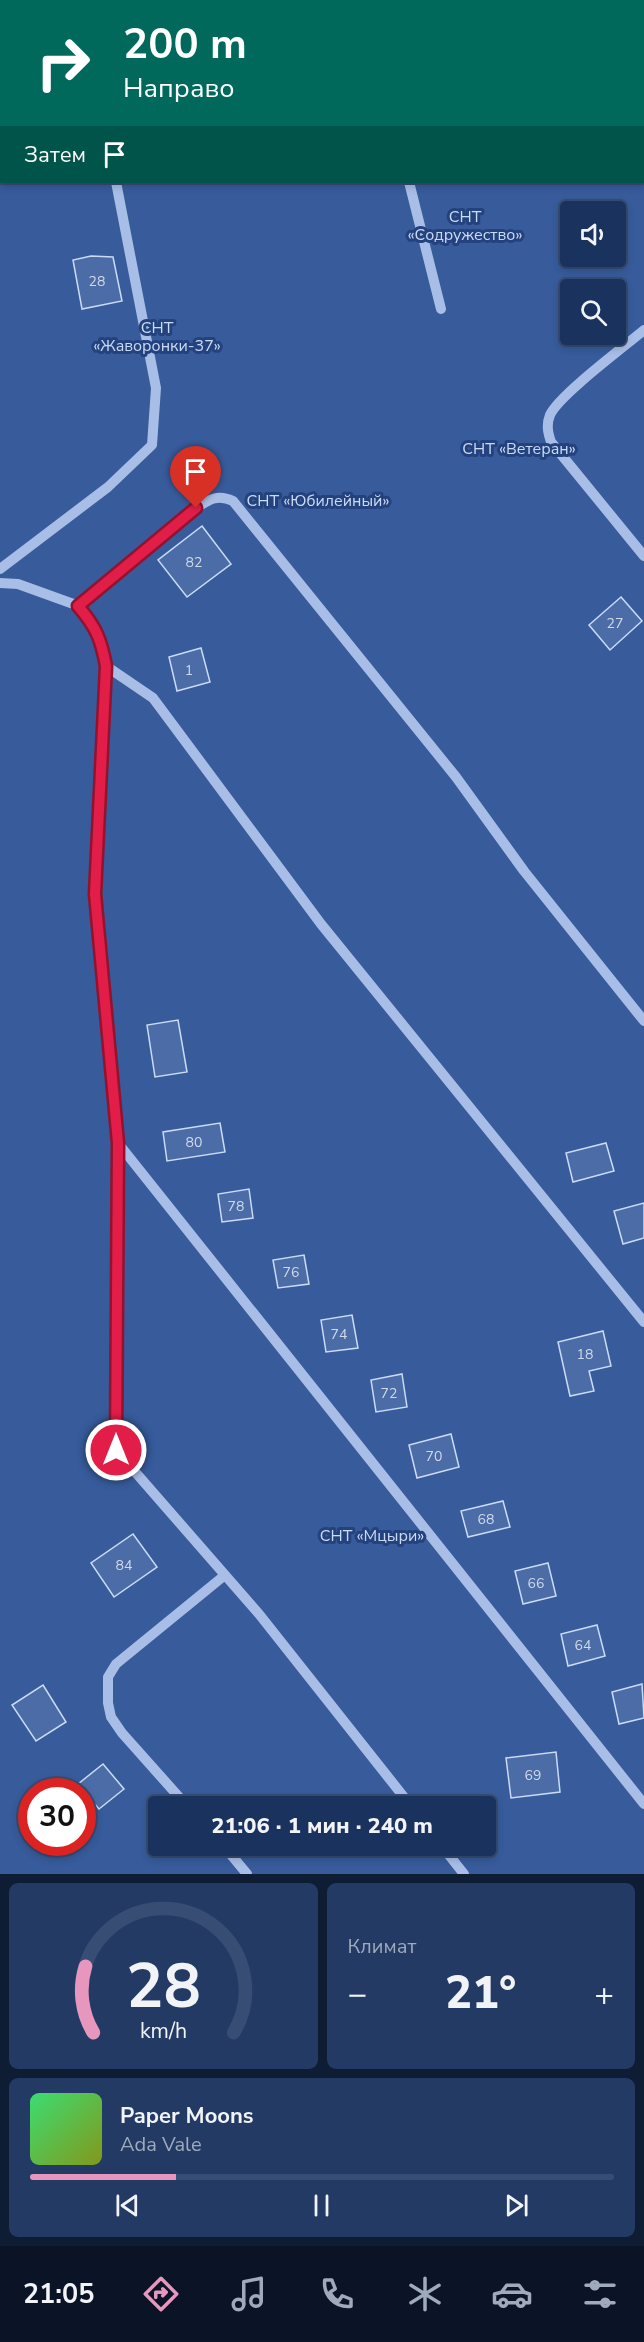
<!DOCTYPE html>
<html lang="ru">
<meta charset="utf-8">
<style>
:root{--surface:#1a325e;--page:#233a64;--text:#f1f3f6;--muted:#9faabc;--line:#384d73;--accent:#e797bd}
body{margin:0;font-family:"Nunito Sans",sans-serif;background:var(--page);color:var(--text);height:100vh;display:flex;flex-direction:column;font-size:22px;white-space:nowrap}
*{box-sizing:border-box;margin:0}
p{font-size:20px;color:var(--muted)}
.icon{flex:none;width:33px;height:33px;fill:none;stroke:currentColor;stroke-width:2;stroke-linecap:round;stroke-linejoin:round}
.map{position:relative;height:1874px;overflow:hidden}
.drawer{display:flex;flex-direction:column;gap:9px;padding:9px;background:#0e1c34;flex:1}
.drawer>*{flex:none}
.hud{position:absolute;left:0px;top:0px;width:645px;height:183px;box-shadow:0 3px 9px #0003,0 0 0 2px var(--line);background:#00695c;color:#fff;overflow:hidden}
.controls{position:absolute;left:560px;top:201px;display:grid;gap:12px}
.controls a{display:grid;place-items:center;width:66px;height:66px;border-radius:6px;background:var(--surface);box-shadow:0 3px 9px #0003,0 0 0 2px var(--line);font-size:30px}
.speed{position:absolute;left:18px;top:1778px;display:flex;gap:12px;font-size:30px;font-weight:700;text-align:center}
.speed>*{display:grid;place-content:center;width:78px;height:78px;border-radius:50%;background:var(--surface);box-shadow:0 3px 9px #0003,0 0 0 2px var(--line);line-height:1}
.speed .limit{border:9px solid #d22;background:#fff;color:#111}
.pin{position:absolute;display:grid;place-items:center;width:51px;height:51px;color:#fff;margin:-62px -26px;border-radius:50% 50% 50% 0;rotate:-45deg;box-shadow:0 0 6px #0007}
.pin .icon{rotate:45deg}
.me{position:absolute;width:66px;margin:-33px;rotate:0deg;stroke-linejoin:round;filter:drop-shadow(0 0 4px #0008)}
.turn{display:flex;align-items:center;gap:21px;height:126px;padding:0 24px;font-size:27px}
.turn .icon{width:78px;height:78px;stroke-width:2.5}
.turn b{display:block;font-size:42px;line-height:51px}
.then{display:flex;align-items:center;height:57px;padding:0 24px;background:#0003;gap:12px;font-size:22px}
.big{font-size:45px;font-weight:800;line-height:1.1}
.drawer .widget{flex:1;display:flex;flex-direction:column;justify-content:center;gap:9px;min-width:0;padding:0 21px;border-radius:9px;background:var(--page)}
.drawer .dial{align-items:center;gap:0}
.dial svg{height:156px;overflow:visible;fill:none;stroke:var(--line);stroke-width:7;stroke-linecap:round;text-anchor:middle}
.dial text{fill:var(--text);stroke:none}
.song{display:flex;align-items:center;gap:18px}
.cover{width:72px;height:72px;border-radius:9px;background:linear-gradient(135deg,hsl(140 70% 55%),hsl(70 70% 35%))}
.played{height:6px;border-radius:3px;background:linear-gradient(90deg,var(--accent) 25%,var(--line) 25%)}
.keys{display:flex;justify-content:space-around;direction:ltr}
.heat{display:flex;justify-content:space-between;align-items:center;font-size:33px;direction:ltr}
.drawer .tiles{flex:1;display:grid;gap:9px;grid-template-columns:1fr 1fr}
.widget:last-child{grid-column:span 2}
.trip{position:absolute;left:148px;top:1796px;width:348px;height:60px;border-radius:6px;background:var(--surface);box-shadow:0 3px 9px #0003,0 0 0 2px var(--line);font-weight:800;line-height:60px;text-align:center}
.dock{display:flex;height:96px;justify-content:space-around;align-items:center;background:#0a1426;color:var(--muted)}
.dock .icon{width:42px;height:42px}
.dock .selected{color:var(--accent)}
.dock b{font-size:27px;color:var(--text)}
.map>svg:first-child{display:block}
.green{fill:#375b9b;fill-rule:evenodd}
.building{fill:#4b6ca7;stroke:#cbdaf5;stroke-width:1.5}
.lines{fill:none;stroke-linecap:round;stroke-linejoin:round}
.minor{stroke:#a8bee6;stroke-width:10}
.route-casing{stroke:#92132f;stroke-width:15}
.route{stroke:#e11d48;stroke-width:10}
.labels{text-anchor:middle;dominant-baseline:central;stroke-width:6;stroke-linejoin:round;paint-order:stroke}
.number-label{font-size:14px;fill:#d2dae9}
.park-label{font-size:16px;fill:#cbdaf5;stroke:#23427e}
</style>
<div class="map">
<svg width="644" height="1874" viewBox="0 0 644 1874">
<rect width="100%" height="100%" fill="#23427e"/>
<path class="green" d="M0,0L363,1L2,2V182H644V8V1874H0ZM570,212H615V256H570ZM570,290H615V334H570ZM32,1791H82V1842H32ZM159,1806H486V1845H159Z"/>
<path class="building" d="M91,256L113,257L122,301L82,309L73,260Z
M202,526L231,564L187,597L158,560Z
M621,597L642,621L610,650L589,625Z
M201,648L210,682L177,691L169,657Z
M178,1020L187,1072L155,1077L147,1025Z
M220,1123L225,1152L167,1161L163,1132Z
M606,1143L614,1171L573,1182L566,1153Z
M249,1189L253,1218L222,1222L218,1194Z
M644,1203V1238L623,1244L614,1211Z
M304,1255L309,1284L278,1288L273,1260Z
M352,1315L358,1348L326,1352L321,1320Z
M603,1331L611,1366L589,1371L594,1391L570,1396L558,1342Z
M402,1374L407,1407L376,1412L371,1380Z
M451,1434L459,1467L417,1478L409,1445Z
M503,1501L510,1527L468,1537L461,1511Z
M133,1534L157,1567L114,1597L91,1563Z
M548,1563L556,1596L523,1604L515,1571Z
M597,1625L605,1656L568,1666L561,1634Z
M642,1684L644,1718L619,1724L612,1692Z
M43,1685L66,1722L36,1741L12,1705Z
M556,1752L560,1792L511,1798L506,1758Z
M103,1764L124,1789L99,1809L78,1784Z"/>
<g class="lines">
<path class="minor" d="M80,0L81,2
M363,0V2
M409,182L441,309
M644,330C625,346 558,396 550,415C546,425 548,433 551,442L644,556
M0,569L108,487L152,445L156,388L116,182
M0,583L18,584L79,606L95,626L102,644L106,666L95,894L118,1143L116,1450L259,1614L411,1806
M79,606L196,508C210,499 218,494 233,501L456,777L524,871L644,1021
M106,666L153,698L321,924L644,1322
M118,1143L644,1804
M187,1806L122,1733L111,1717L108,1703V1677L116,1664L225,1575
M223,1845L247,1874
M441,1845L464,1874"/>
</g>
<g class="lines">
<g class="route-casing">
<path id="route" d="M116,1450L118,1143L95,894L106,666C101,639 96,627 78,606L196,508"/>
</g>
<use href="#route" class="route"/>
</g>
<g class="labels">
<g class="number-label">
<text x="97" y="281">28</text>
<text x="194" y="562">82</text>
<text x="615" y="623">27</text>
<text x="189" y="670">1</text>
<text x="194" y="1142">80</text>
<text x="236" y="1206">78</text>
<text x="291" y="1272">76</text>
<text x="339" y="1334">74</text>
<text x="585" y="1354">18</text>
<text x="389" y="1393">72</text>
<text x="434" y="1456">70</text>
<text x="486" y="1519">68</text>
<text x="124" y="1565">84</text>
<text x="536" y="1583">66</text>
<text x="583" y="1645">64</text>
<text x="533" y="1775">69</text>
</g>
<g class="park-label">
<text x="465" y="217">СНТ<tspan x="465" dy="18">«Содружество»</tspan></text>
<text x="157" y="328">СНТ<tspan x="157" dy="18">«Жаворонки-37»</tspan></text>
<text x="519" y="449">СНТ «Ветеран»</text>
<text x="318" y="501">СНТ «Юбилейный»</text>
<text x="372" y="1536">СНТ «Мцыри»</text>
</g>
</g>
</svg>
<div class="controls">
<a><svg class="icon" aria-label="sound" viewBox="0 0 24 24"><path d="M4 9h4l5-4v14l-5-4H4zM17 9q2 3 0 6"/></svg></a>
<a><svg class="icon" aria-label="search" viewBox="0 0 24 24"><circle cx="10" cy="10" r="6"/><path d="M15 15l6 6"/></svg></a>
</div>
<div class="speed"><div class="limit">30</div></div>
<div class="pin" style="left:196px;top:508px;background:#d93025"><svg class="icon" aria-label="arrive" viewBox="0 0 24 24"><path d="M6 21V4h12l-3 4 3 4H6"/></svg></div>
<svg class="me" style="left:116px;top:1450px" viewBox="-20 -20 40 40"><circle r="17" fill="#e11d48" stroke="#fff" stroke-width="3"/><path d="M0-11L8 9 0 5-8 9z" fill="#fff"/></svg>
<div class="trip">21:06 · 1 мин · 240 m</div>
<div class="hud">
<div class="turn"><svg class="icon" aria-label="right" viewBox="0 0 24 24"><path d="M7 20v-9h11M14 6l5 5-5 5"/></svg><div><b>200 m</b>Направо</div></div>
<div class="then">Затем<svg class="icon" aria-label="arrive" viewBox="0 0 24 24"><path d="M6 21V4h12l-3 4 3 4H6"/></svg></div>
</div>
</div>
<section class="drawer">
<div class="tiles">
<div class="widget dial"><svg viewBox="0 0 100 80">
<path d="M14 69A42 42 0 1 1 86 69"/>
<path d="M14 69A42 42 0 0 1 10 35" stroke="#e797bd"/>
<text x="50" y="56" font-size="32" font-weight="700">28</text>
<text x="50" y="72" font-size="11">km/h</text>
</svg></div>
<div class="widget"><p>Климат</p>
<div class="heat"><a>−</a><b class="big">21°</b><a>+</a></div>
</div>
<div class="widget">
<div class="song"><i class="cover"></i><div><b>Paper Moons</b><p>Ada Vale</p></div></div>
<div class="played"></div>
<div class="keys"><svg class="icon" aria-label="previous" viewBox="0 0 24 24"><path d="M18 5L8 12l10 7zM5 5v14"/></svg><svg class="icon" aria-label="pause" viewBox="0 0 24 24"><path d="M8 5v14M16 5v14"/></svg><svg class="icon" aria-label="next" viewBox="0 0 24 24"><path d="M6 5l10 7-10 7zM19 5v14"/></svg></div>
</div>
</div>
</section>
<nav class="dock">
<b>21:05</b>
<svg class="icon selected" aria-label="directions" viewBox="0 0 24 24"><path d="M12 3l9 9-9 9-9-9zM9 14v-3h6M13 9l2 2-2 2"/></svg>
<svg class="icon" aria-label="music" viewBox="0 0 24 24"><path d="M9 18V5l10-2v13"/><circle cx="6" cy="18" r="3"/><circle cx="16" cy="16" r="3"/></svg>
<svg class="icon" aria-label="phone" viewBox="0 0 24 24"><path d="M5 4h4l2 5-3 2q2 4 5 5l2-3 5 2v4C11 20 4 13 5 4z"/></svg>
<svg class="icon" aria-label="climate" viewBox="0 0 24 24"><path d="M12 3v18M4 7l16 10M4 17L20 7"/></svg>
<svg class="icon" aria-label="car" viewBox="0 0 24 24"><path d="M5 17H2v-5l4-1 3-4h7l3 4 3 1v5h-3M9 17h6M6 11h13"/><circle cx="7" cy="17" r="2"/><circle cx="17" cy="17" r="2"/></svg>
<svg class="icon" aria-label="filters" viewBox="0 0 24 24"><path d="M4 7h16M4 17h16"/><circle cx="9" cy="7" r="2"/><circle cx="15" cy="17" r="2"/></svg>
</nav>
